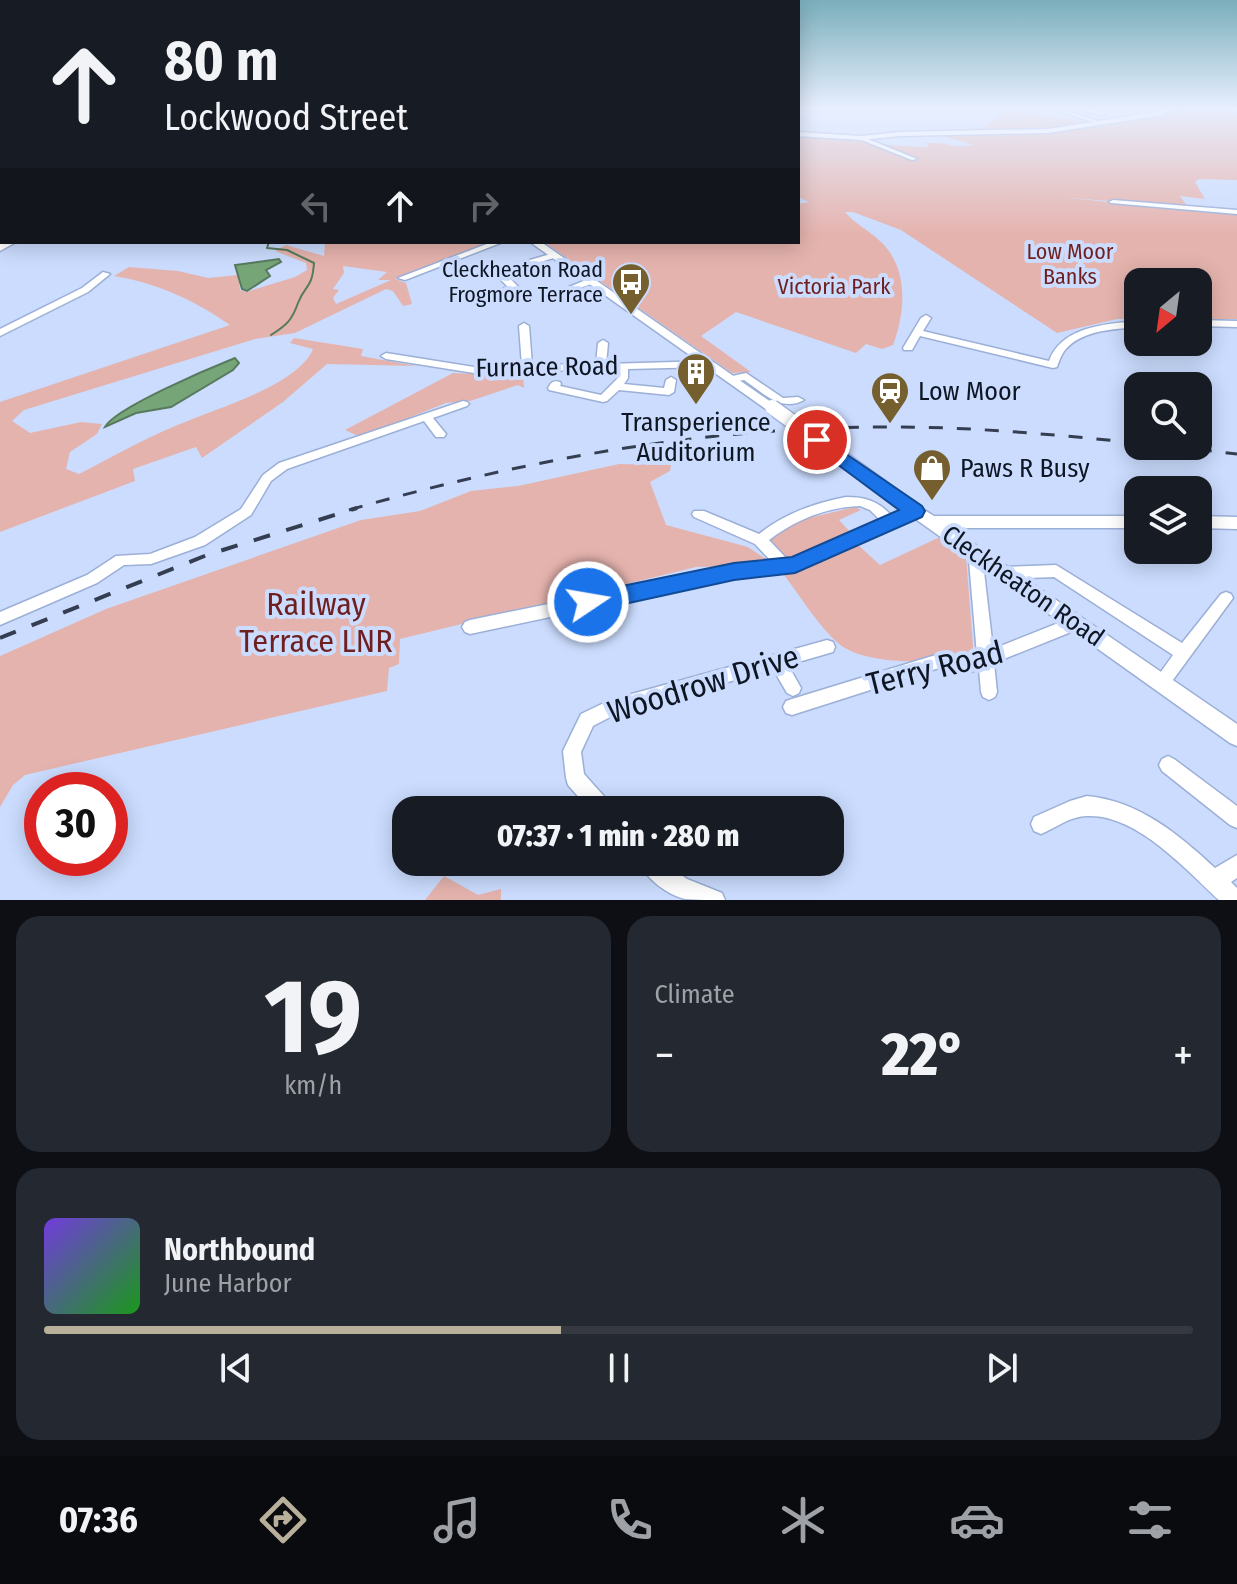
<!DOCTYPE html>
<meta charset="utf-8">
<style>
:root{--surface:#171b24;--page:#242831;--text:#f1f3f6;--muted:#9ea1a6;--line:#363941;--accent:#b9b09c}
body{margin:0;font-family:"Fira Sans Condensed",sans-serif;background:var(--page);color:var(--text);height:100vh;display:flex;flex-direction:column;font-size:30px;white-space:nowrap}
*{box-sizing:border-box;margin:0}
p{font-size:26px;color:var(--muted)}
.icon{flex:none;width:44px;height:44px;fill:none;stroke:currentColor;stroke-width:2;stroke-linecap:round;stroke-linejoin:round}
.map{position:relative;height:900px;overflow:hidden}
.sheet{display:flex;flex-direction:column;gap:16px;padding:16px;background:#0d0f14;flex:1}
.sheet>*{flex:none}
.guide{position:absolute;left:0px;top:0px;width:800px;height:244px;box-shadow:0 4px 20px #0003;background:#171b24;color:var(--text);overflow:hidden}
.needle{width:52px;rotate:209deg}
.buttons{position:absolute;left:1124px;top:268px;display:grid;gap:16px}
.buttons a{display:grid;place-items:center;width:88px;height:88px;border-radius:16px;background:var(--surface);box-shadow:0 4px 20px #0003;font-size:40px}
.speed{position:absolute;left:24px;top:772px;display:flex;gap:16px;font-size:40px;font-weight:700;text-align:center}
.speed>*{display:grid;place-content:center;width:104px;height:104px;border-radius:50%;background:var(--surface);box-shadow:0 4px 20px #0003;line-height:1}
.speed .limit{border:12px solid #d22;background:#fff;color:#111}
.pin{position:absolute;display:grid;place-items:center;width:68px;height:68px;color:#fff;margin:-34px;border:4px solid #fff;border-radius:50%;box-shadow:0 2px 8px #0007}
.me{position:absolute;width:88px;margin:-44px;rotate:78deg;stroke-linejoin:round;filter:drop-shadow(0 0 6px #0008)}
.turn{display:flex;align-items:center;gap:28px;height:168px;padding:0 32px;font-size:36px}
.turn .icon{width:104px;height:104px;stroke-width:2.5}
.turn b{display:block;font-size:56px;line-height:68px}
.lanes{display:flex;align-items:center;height:76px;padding:0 32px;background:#0003;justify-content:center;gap:40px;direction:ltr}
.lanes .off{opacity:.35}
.big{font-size:60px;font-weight:800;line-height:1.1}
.sheet .tile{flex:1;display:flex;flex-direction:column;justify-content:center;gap:12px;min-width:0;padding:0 28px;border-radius:24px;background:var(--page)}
.sheet .dial{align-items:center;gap:0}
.dial b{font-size:104px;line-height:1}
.song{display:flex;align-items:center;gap:24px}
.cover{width:96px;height:96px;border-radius:12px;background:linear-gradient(135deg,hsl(260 70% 55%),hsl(120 70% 35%))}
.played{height:8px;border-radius:4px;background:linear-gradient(90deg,var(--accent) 45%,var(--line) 45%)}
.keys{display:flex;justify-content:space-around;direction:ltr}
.heat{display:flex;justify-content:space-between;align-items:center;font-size:44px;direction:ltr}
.sheet .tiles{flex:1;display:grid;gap:16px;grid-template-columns:1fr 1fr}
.tile:last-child{grid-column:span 2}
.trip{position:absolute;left:392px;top:796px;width:452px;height:80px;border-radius:24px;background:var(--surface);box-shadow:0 4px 20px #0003;font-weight:800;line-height:80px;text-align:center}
.dock{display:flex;height:128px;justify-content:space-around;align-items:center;background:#090b0e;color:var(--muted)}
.dock .icon{width:56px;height:56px}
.dock .current{color:var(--accent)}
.dock b{font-size:36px;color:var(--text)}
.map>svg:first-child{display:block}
.green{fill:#e5b3ae;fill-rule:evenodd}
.water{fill:#76a577;stroke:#577a5e;stroke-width:2}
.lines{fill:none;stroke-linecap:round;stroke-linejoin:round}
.stream{stroke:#577a5e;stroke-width:2}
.minor-casing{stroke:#9bafd7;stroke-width:3}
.tertiary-casing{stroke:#9bafd7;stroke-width:3}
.motorway-casing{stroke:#9bafd7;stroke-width:3}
.minor{fill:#fff;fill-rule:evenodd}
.tertiary{fill:#fff;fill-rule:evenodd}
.motorway{fill:#fff;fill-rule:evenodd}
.rail-far1{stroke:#353e50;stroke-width:3;stroke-dasharray:14 14;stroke-linecap:butt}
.rail{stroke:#353e50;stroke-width:4;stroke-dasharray:17 17;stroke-linecap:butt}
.tertiary-bridge-casing{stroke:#9bafd7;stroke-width:17;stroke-linecap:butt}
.tertiary-bridge{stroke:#fff;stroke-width:14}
.route{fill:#1a73e8;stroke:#114b97;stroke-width:2}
.labels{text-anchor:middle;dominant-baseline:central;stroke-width:8;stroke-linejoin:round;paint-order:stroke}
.far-park-label{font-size:22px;fill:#6f1f1e;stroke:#cbdcfe}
.far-poi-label{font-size:22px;fill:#0e1523;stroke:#cbdcfe;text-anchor:end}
.street-label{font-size:26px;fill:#0e1523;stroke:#cbdcfe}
.poi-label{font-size:26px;fill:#0e1523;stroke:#cbdcfe;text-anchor:start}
.near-park-label{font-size:32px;fill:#6f1f1e;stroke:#cbdcfe}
.near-street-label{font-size:32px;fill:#0e1523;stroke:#cbdcfe}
</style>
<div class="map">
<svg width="1237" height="900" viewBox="0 0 1237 900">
<rect width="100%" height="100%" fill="#cbdcfe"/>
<path class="green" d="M1004,109L1092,123L1076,127L1167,114L1172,109L1237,111V180L1199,179L1195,182L1205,199L1180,196L1187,206L1208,209L1059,197L1237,215V319H1198V282H1138V319H1117L1057,333L901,230L853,212H845C855,224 872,232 883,244C909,271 905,314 893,345L882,349L866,344L856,353L736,312L701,336L751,372L732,373L544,242H798V204L809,202L798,197V135C842,138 884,147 928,147L926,143C942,141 957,149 974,145L927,131L984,128Z
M325,242H493L395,279L406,283L412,304L403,306L393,291L386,289L295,333L255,339L24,410L12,421L30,433L81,422L102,424L97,434L70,452L66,469L79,474C114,456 149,436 185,422C219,408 299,384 313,349L290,343L294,338L363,349L361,356L416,366L327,364L283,402L202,458L196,447L133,469L135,481L0,532V402L230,325C194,300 157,283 114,276L129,267L178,271L208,278L238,275L240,290L246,292L295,277L307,270L306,263L275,251L286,245L324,256ZM343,266L387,272L378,280H391L336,304L333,298L339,290L333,289L344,273Z
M453,373L523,376L524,388L518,385L470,401L446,403L360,437L345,430Z
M619,464L671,465L670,471L650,482L666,525L748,547L775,565L696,567L400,639L399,664L389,668L387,691L25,775L13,785L0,807V656L106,609L361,520L420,511L471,491L518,486Z
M855,507L861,510L839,520L852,534L785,562L768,541L800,520Z
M940,537L966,556L974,659C940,662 867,667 839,644C818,626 801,597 784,575L858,545L880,565Z
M444,876L478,895L501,889V900H425Z"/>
<path class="water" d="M279,259L281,262L266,270L270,276L247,291L242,289L235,265Z
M235,358L239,363L233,370L171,407L136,413L105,427C115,408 210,368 235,358Z"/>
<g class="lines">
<path class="stream" d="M269,242L267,248L287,250L314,263C312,290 305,284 298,303C292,320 287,325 271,335"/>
<g class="minor-casing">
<path id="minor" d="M1052,109H1060L1101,122L1096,123Z
M1075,109H1088L1107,113L1104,115Z
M0,116H2V120H0Z
M2,125V129L0,130V126Z
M859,137H863L917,159L912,160L859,139Z
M2,173V177L0,178V174Z
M1113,200L1237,210V214L1111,203L1109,202Z
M492,242H503L405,280L398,278Z
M554,253H557V257L504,273L530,298V302H524L513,291L491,298L487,295L508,287L495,274V270Z
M103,272L110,274L88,292L0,336V329L82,288Z
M591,278L595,281L594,283L563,294L559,291Z
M926,315L931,318L923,331L1049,361C1062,326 1106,324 1138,321V327C1114,329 1082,330 1065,350C1061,355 1059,361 1057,367L1053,368L920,336L912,350H904L903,348L921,318Z
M1198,320L1237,321V327L1198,326Z
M524,323L529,326L532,365L596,364L598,343L603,340L608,343L606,364L709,361L714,364L709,367L628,369V378L624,384L664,388L666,380L671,377L676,380L674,392L669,395L619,390L607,401L603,402L549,390L548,388C551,383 553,380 560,382L561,384L560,386L601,395L618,378V369L474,373L386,359L381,356L386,353L474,367L522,366L519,326Z
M746,373L783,398L798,397L804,400C781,413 762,392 744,380L732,382L727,379L728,377Z
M463,401L467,402L469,404L467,406L433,418L446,434L444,437H436L424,421L287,469L271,481L251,515L205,545L151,564L124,565L97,583L0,625V612L87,575L116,556L150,554L195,537L241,509L263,475L279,463Z
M846,497C866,497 878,501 892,516L915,506L920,508L922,511L920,514L795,571L734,578L470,634L465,632L462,627L465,622L470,620L734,566L772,562L755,544L694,517L692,514L694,511H704L759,534C784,514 814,503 846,497ZM860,506L870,510L881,521L793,560H788L769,540C795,520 827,507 860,506Z
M981,551L986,552L988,556L983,563L993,649L1076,616L1081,618L1084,623L1081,628L994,663L997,692L995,697L989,700L983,697L981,692L979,669L971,672L939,668L792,715L786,713L783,707L786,701L792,699L939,654L971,658L977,655L969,561L976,552Z
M1056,565L1182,643L1221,594L1226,592L1231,594L1233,598L1167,688L1161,691L1155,688L1153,683L1173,655L1054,577L1006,579L1001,577L999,573L1001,569L1006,567Z
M827,640L833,642L835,647L833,652L788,665L801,688L799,693L793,696L787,693L773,669L614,715L593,726L581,752L584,774L610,803L613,810H590L568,785L566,778L563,751L581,714L610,700Z
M1168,756L1174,759L1237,806V828L1230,825L1162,771L1159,765L1162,759Z
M1087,796C1139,801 1178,834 1215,868L1237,855V878L1231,882L1237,888V900H1219C1185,869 1137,814 1087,816C1071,816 1055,828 1041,834L1034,831L1031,824L1034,817L1070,801Z
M639,862H663L687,879L722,893L725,900C713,900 697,900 685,899C668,895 646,879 639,862Z"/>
</g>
<g class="tertiary-casing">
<path id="tertiary" d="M1165,109H1172L1163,115L1048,133L900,136L861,140L798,136V132L861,136L900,132L1048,129L1161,111Z
M1222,109H1237V112Z
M530,242H541L778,407L772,411L767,410Z
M898,494L934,516H1138V528H951L1237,724V746L1230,743L893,503L890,499L893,495Z
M1198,516L1237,517V529L1198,528Z"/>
</g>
<g class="motorway-casing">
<path id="motorway" d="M0,241L2,240L16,242L0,251Z"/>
</g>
<use href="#minor" class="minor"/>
<use href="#tertiary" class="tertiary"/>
<use href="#motorway" class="motorway"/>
<path class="rail-far1" d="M1170,446L1237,454
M349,510C527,459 710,426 895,427C976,427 1057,435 1138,443"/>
<path class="rail" d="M0,638L207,555L357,508"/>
<g class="tertiary-bridge-casing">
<path id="tertiary-bridge" d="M772,407L898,499"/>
</g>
<use href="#tertiary-bridge" class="tertiary-bridge"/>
</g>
<linearGradient id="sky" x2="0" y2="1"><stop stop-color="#7aaebb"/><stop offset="0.46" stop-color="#e8efff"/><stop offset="1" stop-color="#e8efff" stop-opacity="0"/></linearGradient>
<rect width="1237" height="235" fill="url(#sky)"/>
<path class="route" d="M817,434L922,506L925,511L922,517L795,573L734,580L588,612L580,609L576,602L580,596L588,593L734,563L792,557L899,510L810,444V436Z"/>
<defs>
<g id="bus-pin" transform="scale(2)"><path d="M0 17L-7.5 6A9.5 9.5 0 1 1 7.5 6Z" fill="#755f2e" stroke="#cbdcfe"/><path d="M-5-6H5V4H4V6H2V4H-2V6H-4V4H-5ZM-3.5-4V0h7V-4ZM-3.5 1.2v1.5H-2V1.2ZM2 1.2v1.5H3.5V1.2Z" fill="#fff"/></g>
<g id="building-pin" transform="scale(2)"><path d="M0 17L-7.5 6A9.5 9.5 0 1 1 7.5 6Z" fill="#755f2e" stroke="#cbdcfe"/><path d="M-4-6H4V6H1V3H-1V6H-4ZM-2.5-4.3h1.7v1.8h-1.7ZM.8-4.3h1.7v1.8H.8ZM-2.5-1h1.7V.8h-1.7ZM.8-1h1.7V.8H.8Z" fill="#fff"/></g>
<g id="station-pin" transform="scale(2)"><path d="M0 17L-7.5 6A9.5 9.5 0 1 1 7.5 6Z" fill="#755f2e" stroke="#cbdcfe"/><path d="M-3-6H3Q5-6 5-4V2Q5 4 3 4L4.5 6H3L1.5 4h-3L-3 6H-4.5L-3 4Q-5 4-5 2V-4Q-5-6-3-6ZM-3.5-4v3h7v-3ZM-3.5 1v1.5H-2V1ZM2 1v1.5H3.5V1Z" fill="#fff"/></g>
<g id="shop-pin" transform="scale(2)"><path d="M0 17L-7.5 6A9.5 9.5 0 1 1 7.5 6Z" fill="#755f2e" stroke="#cbdcfe"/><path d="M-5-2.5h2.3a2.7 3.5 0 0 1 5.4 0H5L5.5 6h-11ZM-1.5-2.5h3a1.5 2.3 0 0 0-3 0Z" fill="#fff"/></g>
</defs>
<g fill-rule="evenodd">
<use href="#bus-pin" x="631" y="282"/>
<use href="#building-pin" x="696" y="372"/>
<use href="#station-pin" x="890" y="391"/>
<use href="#shop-pin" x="932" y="468"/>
</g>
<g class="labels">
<g class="far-park-label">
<text x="1070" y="251">Low Moor<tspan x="1070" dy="25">Banks</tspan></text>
<text x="834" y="286">Victoria Park</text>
</g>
<g class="far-poi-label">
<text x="603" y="269">Cleckheaton Road<tspan x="603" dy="25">Frogmore Terrace</tspan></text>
</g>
<g class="street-label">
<text transform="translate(547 367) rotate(-1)">Furnace Road</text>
<text transform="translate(1023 586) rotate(35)">Cleckheaton Road</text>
</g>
<g class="poi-label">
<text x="918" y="391">Low Moor</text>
<text x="696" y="422" text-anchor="middle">Transperience<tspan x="696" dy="30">Auditorium</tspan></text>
<text x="960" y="468">Paws R Busy</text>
</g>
<g class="near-park-label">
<text x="316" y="604">Railway<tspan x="316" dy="37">Terrace LNR</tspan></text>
</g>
<g class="near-street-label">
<text transform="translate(935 668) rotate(-14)">Terry Road</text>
<text transform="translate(703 684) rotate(-17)">Woodrow Drive</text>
</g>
</g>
</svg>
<div class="buttons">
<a><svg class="needle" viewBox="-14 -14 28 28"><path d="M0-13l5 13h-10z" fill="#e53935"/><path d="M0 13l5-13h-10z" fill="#9ea1a6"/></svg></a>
<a><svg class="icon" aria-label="search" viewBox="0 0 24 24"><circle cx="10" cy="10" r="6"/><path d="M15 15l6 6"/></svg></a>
<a><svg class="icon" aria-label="layers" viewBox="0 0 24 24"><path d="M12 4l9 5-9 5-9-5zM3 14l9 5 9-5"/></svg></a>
</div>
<div class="speed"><div class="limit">30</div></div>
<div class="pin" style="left:817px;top:440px;background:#d93025"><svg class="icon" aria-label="arrive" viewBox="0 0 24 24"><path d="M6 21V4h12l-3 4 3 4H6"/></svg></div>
<svg class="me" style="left:588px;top:602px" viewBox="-20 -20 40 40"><circle r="17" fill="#1a73e8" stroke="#fff" stroke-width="3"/><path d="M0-11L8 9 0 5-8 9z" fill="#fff"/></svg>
<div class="trip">07:37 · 1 min · 280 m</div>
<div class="guide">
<div class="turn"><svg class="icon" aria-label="ahead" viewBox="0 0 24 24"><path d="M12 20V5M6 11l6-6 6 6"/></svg><div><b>80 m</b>Lockwood Street</div></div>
<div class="lanes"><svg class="icon off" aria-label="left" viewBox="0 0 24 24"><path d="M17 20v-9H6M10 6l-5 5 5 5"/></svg><svg class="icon" aria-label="ahead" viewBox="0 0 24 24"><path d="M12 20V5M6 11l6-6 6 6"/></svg><svg class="icon off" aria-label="right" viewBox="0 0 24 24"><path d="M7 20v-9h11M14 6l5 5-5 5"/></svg></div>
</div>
</div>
<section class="sheet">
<div class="tiles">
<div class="tile dial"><b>19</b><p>km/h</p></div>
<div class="tile"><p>Climate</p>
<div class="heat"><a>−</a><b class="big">22°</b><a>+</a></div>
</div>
<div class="tile">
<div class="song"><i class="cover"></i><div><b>Northbound</b><p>June Harbor</p></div></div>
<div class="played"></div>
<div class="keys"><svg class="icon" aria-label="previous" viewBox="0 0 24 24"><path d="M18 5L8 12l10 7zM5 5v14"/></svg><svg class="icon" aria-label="pause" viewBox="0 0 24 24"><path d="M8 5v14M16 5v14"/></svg><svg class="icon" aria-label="next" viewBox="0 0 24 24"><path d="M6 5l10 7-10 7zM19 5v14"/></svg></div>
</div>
</div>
</section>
<nav class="dock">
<b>07:36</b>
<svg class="icon current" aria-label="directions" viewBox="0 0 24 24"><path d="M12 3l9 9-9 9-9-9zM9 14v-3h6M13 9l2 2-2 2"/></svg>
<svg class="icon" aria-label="music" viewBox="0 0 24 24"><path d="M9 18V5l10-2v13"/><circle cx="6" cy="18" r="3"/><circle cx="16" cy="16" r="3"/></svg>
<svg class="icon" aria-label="phone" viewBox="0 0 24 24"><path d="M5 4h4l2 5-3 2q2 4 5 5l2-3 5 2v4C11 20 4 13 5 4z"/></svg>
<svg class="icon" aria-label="climate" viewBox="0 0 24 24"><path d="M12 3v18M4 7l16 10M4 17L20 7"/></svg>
<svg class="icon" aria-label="car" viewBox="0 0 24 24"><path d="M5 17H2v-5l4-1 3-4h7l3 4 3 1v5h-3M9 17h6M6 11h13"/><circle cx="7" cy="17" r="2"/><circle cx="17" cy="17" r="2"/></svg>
<svg class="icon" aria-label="filters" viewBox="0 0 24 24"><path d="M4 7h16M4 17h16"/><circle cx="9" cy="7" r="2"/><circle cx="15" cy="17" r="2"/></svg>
</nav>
